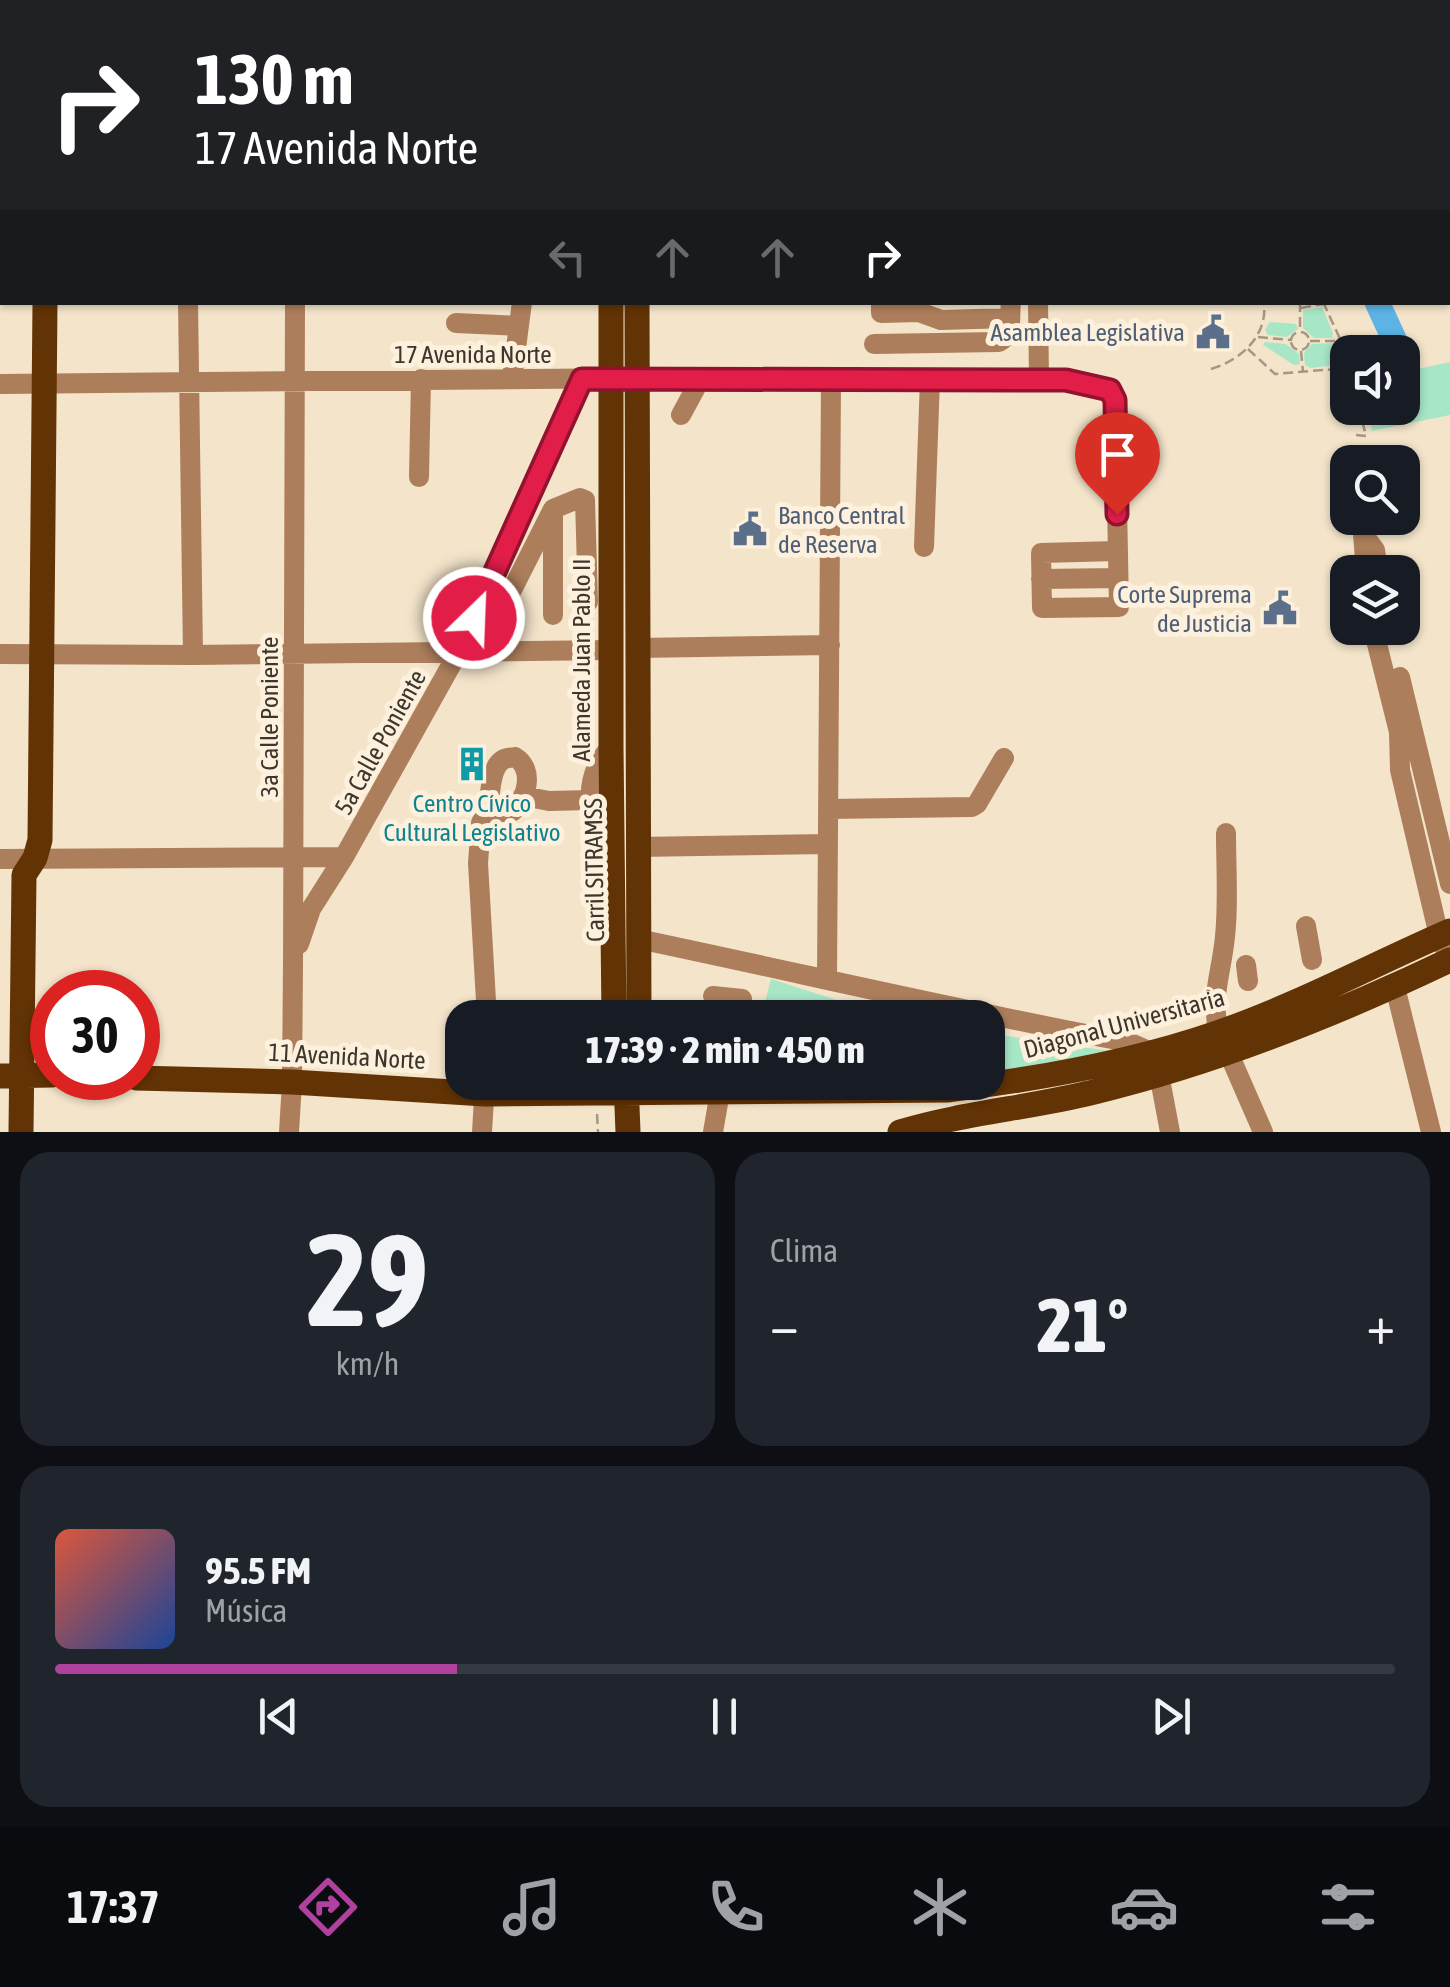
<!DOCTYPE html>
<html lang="es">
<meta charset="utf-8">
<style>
:root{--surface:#171b24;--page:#20242c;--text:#f1f3f6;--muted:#9ea1a6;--line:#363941;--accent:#b0419e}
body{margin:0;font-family:"Asap Condensed",sans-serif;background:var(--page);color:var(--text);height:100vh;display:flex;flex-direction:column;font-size:38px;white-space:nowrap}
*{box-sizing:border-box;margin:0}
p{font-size:32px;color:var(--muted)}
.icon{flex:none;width:55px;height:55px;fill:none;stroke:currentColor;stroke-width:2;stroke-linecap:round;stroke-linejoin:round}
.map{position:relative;height:1132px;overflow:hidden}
.panel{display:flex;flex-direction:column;gap:20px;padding:20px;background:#0d0f14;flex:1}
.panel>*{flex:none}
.hud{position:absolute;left:0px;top:0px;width:1450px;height:305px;box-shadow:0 2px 8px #0004;background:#202124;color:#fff;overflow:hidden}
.buttons{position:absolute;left:1330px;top:335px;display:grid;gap:20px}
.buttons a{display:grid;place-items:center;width:90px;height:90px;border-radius:20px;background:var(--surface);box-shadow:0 2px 8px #0004;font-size:50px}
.speed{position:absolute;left:30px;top:970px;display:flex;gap:20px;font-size:50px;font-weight:700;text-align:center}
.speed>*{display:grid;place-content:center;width:130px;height:130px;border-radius:50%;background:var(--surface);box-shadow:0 2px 8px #0004;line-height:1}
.speed .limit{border:15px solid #d22;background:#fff;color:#111}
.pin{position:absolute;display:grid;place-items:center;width:85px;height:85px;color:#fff;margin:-102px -42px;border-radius:50% 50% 50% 0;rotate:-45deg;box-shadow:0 0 10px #0007}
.pin .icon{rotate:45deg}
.me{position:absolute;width:110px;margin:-55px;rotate:24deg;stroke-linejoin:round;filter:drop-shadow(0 0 8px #0008)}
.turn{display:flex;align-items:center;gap:35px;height:210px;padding:0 30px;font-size:45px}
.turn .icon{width:130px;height:130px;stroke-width:2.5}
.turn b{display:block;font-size:70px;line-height:85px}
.lanes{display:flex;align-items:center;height:95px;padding:0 30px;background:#0003;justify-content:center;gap:50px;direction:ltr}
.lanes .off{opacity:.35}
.big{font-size:75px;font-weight:800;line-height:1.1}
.panel .tile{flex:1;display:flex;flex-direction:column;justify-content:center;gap:15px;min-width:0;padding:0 35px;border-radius:30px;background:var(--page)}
.panel .dial{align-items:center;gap:0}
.dial b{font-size:130px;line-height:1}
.song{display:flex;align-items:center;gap:30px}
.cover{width:120px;height:120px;border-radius:15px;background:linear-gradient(135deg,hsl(10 70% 55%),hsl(220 70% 35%))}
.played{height:10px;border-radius:5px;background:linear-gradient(90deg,var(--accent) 30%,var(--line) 30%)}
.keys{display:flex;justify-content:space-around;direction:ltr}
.heat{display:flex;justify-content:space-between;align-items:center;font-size:55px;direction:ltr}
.panel .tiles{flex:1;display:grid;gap:20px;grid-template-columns:1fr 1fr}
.tile:last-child{grid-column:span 2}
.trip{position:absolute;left:445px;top:1000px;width:560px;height:100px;border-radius:30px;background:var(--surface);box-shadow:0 2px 8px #0004;font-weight:800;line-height:100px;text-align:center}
.dock{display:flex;height:160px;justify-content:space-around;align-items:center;background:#090b0e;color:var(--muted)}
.dock .icon{width:70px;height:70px}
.dock .active{color:var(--accent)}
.dock b{font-size:45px;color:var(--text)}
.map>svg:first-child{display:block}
.green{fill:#a7e7c6}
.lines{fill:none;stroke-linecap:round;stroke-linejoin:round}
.river{stroke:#5cb4e5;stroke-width:25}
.path{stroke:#a39885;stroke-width:2.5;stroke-dasharray:10 5;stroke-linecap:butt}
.minor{stroke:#ad7e5b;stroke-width:20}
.major{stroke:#623304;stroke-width:25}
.route-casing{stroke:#92132f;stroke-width:25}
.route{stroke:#e11d48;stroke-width:18}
.labels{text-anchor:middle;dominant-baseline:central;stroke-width:10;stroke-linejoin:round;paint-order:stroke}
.service-label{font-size:25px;fill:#4e5e75;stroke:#fdf1dd;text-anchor:end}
.street-label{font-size:25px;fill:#3c362c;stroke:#fdf1dd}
.culture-label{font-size:25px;fill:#0d838f;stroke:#fdf1dd}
</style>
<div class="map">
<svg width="1450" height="1132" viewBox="0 0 1450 1132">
<rect width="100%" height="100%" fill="#f3e4ca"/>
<path class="green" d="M1322,307L1333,333L1332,338H1314L1303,328V310Z
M1270,322L1296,324L1298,329L1287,337L1268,335L1265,330Z
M1265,342L1286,344L1299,354L1300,364L1294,365L1263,345Z
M1333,343L1339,347L1345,364L1311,368L1305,365L1304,353L1312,344Z
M1450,362V415L1372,431L1368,408H1402L1403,372Z
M771,979L868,1010L902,1017H761Z
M988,1033L1123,1053L988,1073Z"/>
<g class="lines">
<path class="river" d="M1239,0L1241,2
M1377,302L1400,352"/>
<path class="path" d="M1300,302V331
M1323,302L1348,356
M1301,308L1323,304
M1291 341a9 9 0 1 1 18 0a9 9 0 1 1-18 0Z
M1258,337L1290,340
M1310,341H1341
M1248,349L1275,374L1348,368
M1301,351L1303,372
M1211,369C1241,360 1268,336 1264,302
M1356,435L1366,436L1359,408
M597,1114L598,1132"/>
<path class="minor" d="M459,0V2
M490,0V2
M296,2V0
M667,2L669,0
M867,2L869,0
M1044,2V0
M1448,6L1450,4
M0,111H2
M188,302L193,655
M881,302V313L919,312L941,320L1010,318
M1038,302L1039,380
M456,323L519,326
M874,344L999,342C1014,334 1009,318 1011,302
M512,379L522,302
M0,384L636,378L1066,380L1110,390L1115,400L1119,607L1042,608L1041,553L1117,551
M681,415L701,378
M419,477L421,379
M924,547L930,379
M1366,572L1363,534L1375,550L1378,572
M1041,579L1118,578
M512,590L553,509L580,498L585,500L588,602
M553,615V512
M1373,628L1399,732L1400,770L1439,936L1444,947
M638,648L830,645
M0,654L193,655L611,650
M1400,677L1450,884
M611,747C585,774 583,815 611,841
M515,757C535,769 527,799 512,812H499L490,806C489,796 491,772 499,763C504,757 509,758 515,757Z
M523,796L549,801L591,800
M828,809L972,807L977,804L1004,758
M637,847L827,844
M0,859L344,857
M1306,926L1312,960
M638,939C801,973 964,1012 1128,1042L1151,1052
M299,944L311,909L344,857L459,651L582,379
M1246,965L1248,981
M827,979L831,379
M1395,987L1431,1132
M713,996L742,999
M487,1018L478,863L481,823L490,806
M1218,1032C1212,994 1219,982 1224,945C1229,910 1226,869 1226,833
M1229,1054L1263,1132
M1159,1074L1170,1132
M289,1132L292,1082L293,965L295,302
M482,1132L485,1082
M713,1132L720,1092"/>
<path class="major" d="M547,0L549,2
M1391,0L1393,2
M45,2V0
M1448,81L1450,85
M611,302V747L614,1018
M637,302L639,1018
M0,1076L52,1075
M136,1078L292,1082L485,1094L947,1090C1039,1079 1130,1063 1217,1033C1298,1005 1372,965 1450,931
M626,1082L628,1132
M21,1132L24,875L35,858L40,840L45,302
M900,1132C963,1113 1029,1108 1094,1092C1218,1062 1335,1015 1450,960"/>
</g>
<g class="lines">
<g class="route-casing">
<path id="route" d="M474,618L582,379L1066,380L1110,390L1115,400L1117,514"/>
</g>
<use href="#route" class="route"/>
</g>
<defs>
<g id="civic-bare" transform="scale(2.7)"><path d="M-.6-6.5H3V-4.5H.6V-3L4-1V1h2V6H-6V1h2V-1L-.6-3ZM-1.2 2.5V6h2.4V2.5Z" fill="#5c6f8a" stroke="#fdf1dd" stroke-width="2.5" paint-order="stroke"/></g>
<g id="building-bare" transform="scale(2.7)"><path d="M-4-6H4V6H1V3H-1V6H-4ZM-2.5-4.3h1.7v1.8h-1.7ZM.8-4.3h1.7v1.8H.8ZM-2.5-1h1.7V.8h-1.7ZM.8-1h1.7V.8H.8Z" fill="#0f9aa8" stroke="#fdf1dd" stroke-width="2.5" paint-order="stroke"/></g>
</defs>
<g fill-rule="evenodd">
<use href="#civic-bare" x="1213" y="332"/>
<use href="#civic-bare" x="750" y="529"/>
<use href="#civic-bare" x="1280" y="608"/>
<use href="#building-bare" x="472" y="764"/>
</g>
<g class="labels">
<g class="service-label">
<text x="1185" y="332">Asamblea Legislativa</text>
<text x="778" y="515" text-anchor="start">Banco Central<tspan x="778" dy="29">de Reserva</tspan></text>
<text x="1252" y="594">Corte Suprema<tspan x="1252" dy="29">de Justicia</tspan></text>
</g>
<g class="street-label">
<text x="473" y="354">17 Avenida Norte</text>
<text transform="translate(581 660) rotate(-90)">Alameda Juan Pablo II</text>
<text transform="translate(269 717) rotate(-90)">3a Calle Poniente</text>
<text transform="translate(380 742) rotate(-61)">5a Calle Poniente</text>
<text transform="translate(594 870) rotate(-91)">Carril SITRAMSS</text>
<text transform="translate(1124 1023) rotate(-15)">Diagonal Universitaria</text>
<text transform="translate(347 1056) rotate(3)">11 Avenida Norte</text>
</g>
<g class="culture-label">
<text x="472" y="803">Centro Cívico<tspan x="472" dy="29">Cultural Legislativo</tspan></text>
</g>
</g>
</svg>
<div class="buttons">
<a><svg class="icon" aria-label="sound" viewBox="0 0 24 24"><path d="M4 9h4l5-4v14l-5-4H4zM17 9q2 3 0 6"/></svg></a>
<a><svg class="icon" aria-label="search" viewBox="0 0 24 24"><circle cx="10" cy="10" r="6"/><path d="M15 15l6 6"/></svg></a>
<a><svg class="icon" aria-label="layers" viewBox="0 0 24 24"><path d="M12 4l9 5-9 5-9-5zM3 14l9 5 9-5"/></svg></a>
</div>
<div class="speed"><div class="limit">30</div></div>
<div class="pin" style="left:1117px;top:514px;background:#d93025"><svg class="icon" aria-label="arrive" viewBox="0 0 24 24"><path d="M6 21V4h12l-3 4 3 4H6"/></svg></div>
<svg class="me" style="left:474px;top:618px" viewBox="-20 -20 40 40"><circle r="17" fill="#e11d48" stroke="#fff" stroke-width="3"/><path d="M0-11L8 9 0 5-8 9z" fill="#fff"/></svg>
<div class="trip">17:39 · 2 min · 450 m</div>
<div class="hud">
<div class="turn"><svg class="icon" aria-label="right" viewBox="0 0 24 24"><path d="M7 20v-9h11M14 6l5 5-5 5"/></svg><div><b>130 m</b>17 Avenida Norte</div></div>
<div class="lanes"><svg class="icon off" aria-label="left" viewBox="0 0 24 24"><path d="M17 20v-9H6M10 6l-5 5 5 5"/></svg><svg class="icon off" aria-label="ahead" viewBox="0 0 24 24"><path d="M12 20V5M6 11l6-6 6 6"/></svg><svg class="icon off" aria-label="ahead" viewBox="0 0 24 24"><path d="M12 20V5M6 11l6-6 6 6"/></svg><svg class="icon" aria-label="right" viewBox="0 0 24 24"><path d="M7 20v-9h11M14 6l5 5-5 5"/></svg></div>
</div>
</div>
<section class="panel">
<div class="tiles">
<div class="tile dial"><b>29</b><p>km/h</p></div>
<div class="tile"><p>Clima</p>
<div class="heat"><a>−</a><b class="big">21°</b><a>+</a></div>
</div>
<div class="tile">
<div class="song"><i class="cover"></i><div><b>95.5 FM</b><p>Música</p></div></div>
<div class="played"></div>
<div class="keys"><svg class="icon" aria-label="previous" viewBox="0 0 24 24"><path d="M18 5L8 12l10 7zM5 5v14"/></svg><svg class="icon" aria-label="pause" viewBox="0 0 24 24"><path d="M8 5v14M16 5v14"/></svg><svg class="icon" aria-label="next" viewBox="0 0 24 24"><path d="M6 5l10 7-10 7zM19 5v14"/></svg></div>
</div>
</div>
</section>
<nav class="dock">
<b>17:37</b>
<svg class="icon active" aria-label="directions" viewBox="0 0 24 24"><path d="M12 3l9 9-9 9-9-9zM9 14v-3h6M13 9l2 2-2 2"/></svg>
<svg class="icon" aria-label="music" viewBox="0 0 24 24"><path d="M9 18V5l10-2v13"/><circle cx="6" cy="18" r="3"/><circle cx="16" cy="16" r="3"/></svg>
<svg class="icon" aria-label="phone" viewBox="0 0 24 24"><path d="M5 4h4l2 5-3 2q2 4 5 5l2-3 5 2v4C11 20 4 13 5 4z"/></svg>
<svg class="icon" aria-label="climate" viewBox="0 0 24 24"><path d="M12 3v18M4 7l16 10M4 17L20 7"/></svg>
<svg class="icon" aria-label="car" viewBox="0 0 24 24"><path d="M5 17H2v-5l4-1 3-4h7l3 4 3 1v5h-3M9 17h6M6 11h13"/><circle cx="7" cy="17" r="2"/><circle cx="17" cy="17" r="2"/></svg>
<svg class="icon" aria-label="filters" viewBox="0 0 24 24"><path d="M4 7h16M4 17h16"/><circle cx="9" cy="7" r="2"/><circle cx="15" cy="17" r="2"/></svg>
</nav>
